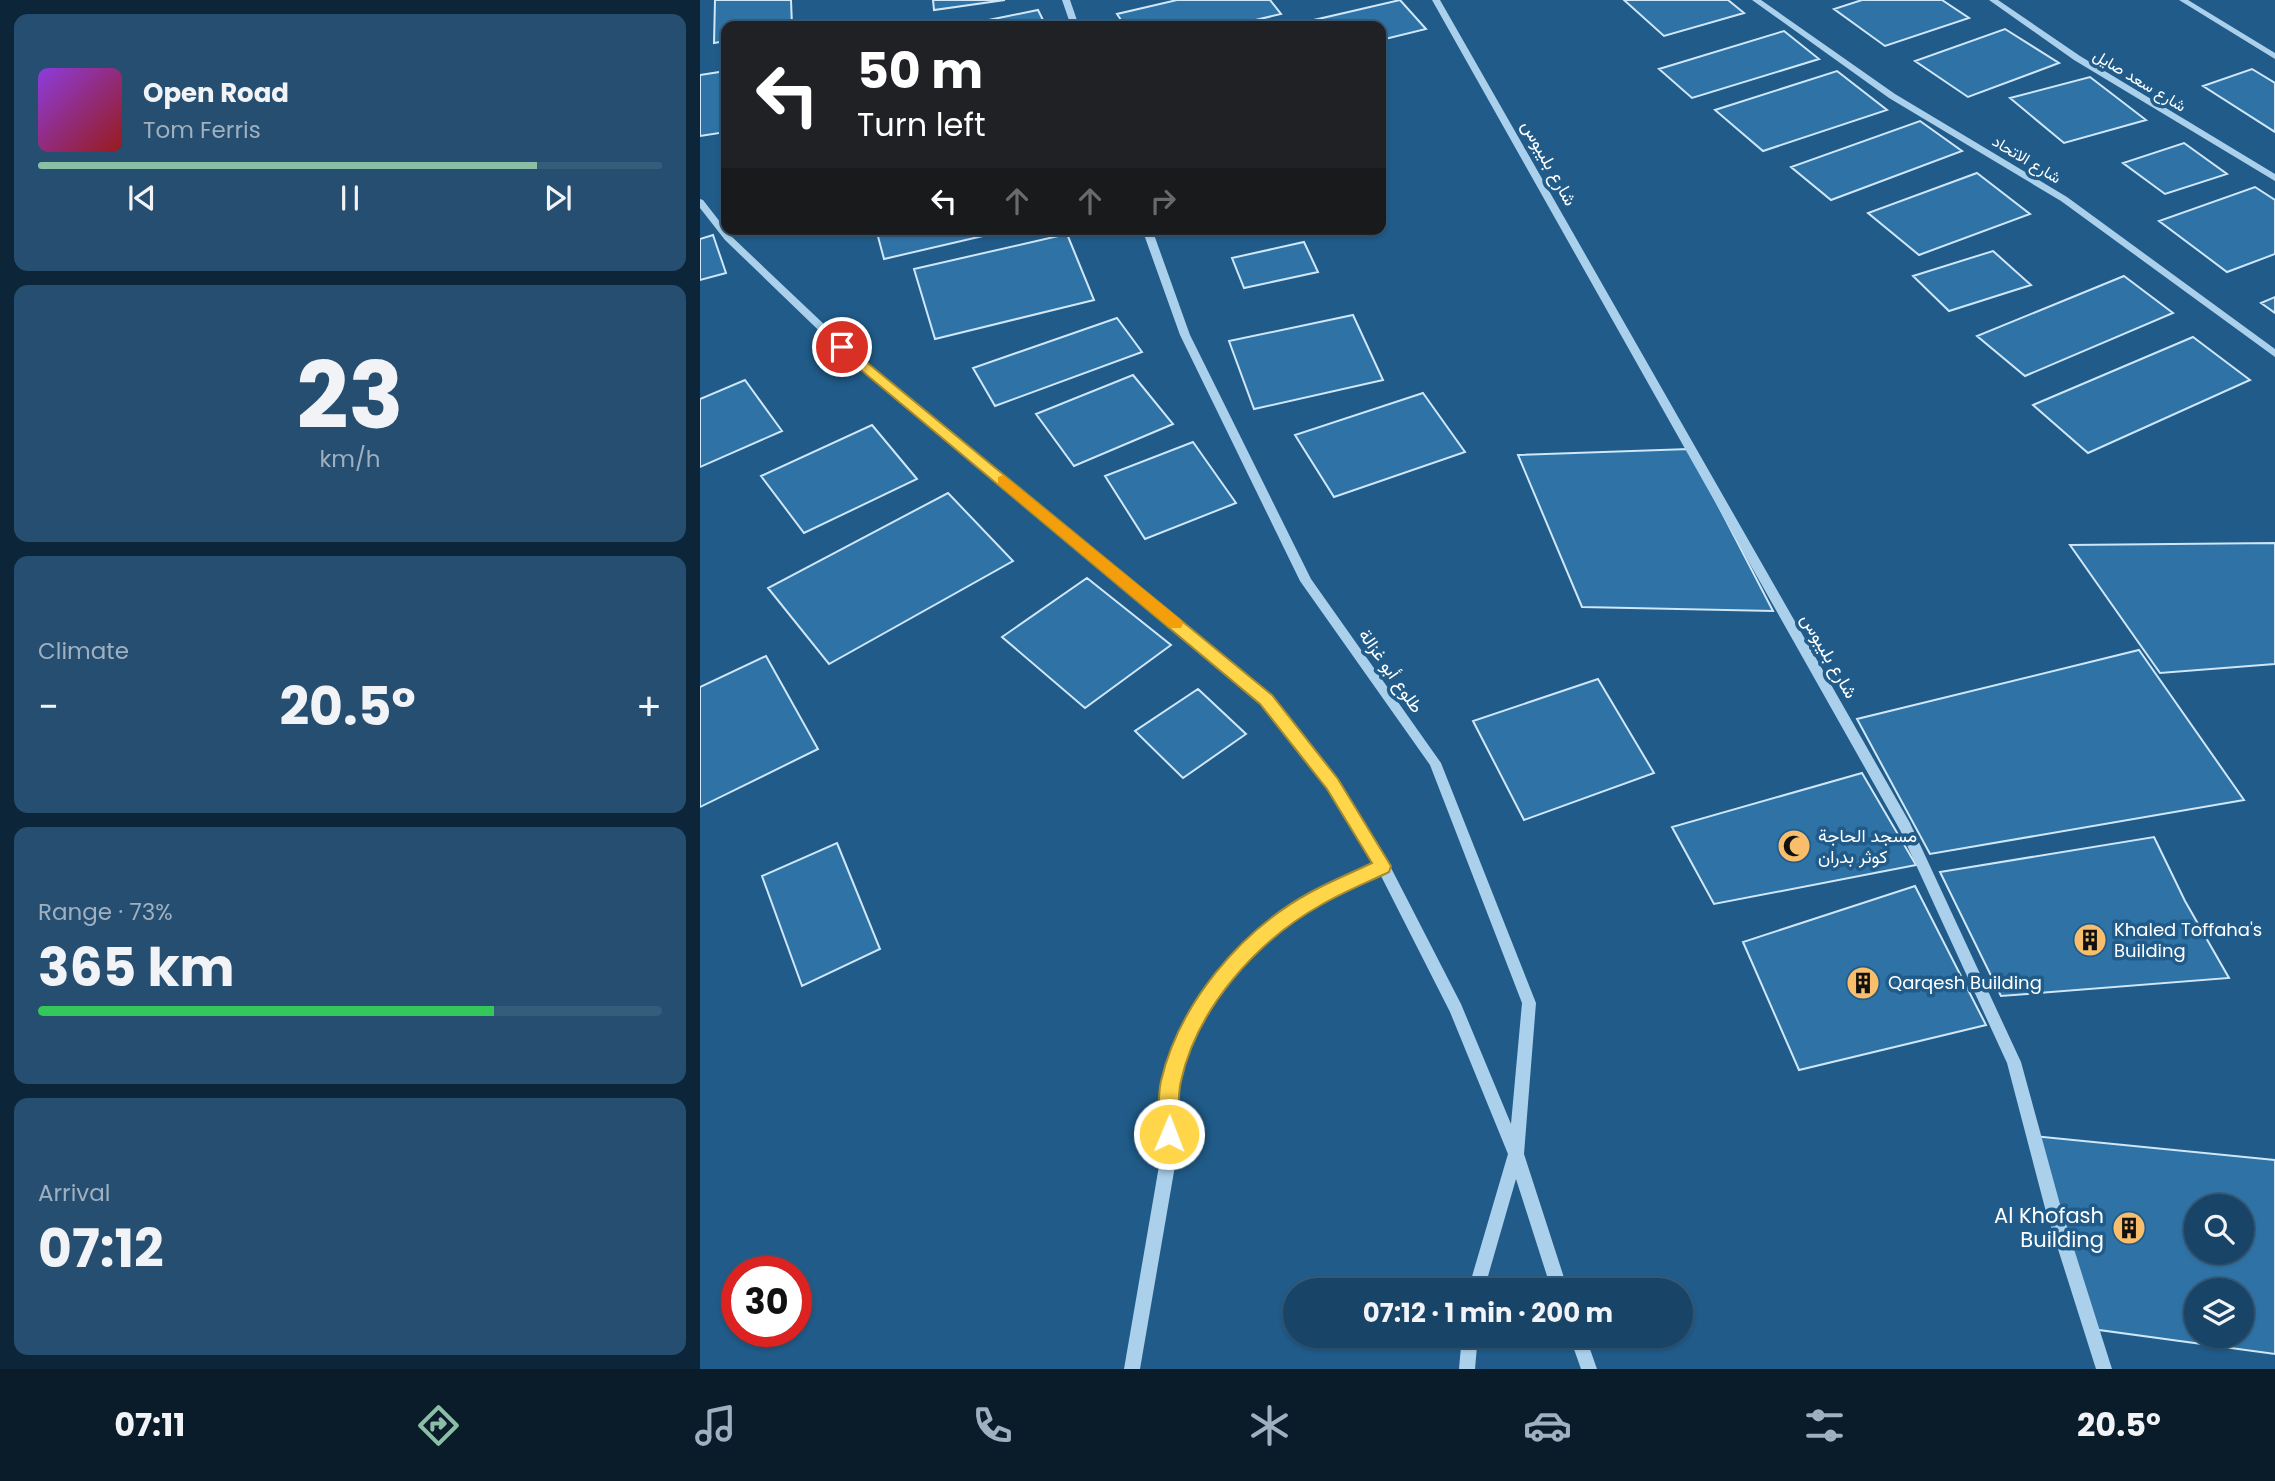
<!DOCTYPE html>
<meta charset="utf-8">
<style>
body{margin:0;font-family:Poppins,Vazirmatn,sans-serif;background:#254e70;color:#f1f3f6;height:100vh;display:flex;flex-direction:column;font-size:26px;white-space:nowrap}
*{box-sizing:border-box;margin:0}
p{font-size:23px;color:#9fb0c0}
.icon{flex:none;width:38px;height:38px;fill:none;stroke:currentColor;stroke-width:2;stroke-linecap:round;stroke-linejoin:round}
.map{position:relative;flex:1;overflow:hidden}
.details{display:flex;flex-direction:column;gap:14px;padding:14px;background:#0d2539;width:700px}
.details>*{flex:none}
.banner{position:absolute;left:21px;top:21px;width:665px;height:214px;border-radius:14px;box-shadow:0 2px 5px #0004,0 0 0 2px #365c7b;background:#202124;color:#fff;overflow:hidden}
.controls{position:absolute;left:1484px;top:1194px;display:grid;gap:14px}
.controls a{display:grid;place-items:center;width:70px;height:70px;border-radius:50%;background:#184467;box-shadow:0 2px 5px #0004,0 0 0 2px #365c7b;font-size:35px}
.speed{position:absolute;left:21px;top:1256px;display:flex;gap:14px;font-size:35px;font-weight:700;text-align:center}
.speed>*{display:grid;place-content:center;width:91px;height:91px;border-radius:50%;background:#184467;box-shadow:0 2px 5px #0004,0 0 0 2px #365c7b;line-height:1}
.speed .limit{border:10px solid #d22;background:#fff;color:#111}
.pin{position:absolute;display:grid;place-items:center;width:60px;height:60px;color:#fff;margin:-30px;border:4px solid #fff;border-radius:50%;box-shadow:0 2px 7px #0007}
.me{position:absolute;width:77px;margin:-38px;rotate:1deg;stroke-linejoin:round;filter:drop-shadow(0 0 5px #0008)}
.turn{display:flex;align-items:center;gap:24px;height:147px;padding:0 21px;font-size:32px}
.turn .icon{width:91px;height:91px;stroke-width:2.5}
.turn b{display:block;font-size:49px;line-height:60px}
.lanes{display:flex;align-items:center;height:66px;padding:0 21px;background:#0003;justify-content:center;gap:35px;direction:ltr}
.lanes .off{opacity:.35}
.big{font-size:52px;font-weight:700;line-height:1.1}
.details .tile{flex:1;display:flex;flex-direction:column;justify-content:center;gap:10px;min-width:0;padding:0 24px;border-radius:14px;background:#254e70}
.details .dial{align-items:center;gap:0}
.dial b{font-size:91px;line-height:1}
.song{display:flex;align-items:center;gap:21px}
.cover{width:84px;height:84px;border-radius:10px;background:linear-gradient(135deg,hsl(270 70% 55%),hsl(0 70% 35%))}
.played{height:7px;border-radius:4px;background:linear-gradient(90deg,#8abfa5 80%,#365c7b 80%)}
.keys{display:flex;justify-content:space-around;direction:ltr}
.heat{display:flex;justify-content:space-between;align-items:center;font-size:38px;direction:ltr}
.charge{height:10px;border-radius:5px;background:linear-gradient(90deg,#34c759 73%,#365c7b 0)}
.trip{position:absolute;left:583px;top:1278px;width:410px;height:70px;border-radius:35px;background:#184467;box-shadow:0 2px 5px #0004,0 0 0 2px #365c7b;font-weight:700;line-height:70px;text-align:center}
.menu{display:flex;height:112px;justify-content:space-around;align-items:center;background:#0a1b29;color:#9fb0c0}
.menu .icon{width:49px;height:49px}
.menu .active{color:#8abfa5}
.menu b{font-size:32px;color:#f1f3f6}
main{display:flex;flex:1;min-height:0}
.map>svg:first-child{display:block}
.building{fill:#2f73a6;stroke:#cfe7f8;stroke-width:2;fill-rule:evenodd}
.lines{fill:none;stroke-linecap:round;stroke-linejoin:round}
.minor{fill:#abd0eb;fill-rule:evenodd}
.route{fill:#ffd54a;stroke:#a68a30;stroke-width:2}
.slow{fill:#f59e0b}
.labels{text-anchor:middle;stroke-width:7;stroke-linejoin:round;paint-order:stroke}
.far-street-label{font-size:16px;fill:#fff;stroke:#205b89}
.street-label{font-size:18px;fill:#fff;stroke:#205b89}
.poi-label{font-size:18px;fill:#fff;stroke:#205b89;text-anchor:start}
.near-poi-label{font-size:21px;fill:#fff;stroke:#205b89;text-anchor:end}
</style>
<main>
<section class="details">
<div class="tile">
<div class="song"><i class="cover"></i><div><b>Open Road</b><p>Tom Ferris</p></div></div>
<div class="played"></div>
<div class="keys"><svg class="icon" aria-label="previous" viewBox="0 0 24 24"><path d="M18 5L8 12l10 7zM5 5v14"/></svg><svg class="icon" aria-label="pause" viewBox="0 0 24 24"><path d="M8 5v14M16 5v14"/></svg><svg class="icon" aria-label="next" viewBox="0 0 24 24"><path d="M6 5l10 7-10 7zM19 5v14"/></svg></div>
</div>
<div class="tile dial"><b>23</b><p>km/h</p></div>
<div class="tile"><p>Climate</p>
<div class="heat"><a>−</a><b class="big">20.5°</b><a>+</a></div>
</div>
<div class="tile"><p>Range · 73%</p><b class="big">365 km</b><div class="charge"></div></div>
<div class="tile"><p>Arrival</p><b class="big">07:12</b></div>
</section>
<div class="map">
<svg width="1575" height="1369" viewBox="0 0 1575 1369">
<rect width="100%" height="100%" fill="#205b89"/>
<path class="building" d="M15 0H91L92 26H26V41L14 43Z
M233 0H305L234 10Z
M477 0H570L581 14 530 26H425L417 14Z
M700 0 726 29 681 40V26H603L601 23Z
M924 0H1028L1044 13 964 36Z
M1162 0H1242L1269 18 1185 46 1134 9Z
M338 10 346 26H259Z
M1305 29 1359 63 1268 97 1215 61Z
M1084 31 1119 59 992 98 959 69Z
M1552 69 1575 83V132L1503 86Z
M26 71V132L0 136V75Z
M1137 71 1187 110 1063 151 1015 110Z
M1390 77 1446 120 1364 143 1310 98Z
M1220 121 1262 151 1131 200 1091 167Z
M1484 143 1527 174 1465 194 1423 163Z
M1277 173 1330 214 1219 255 1168 213Z
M1555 187 1575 200V254L1527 272 1459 221Z
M176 229H313L184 259Z
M367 234 394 300 235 339 214 269Z
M13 235 26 273 0 280V239Z
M604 242 618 272 544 288 532 258Z
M1293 251 1331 285 1249 311 1213 276Z
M1424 276 1473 313 1325 376 1277 336Z
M1575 297V313L1561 303Z
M653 315 683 380 554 409 529 341Z
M417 318 442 352 295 406 273 368Z
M1493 337 1550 380 1388 453 1333 405Z
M433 375 473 424 374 466 336 414Z
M45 380 82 431 0 467V399Z
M723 393 765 452 634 497 595 435Z
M172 425 217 479 104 533 61 476Z
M493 442 536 503 445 539 405 476Z
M989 449 1073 611 882 607 818 455Z
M248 493 313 561 129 664 68 588Z
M1575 543V664L1460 673 1370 545Z
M387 578 471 645 385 708 302 637Z
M1439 650 1544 800 1230 854 1157 719Z
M66 656 118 749 0 807V687Z
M898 679 954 773 824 820 773 721Z
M498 689 546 734 483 778 435 731Z
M1162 773 1216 865 1014 904 972 827Z
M1454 837 1485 901 1529 978 1301 996 1240 872Z
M137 843 180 949 102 986 62 876Z
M1215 886 1286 1025 1099 1070 1043 942Z
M1333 1136 1575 1160V1354L1392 1329ZM1496 1206H1542V1251H1496ZM1496 1290H1542V1335H1496Z"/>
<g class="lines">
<path class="minor" d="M362 0H370L379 26H371Z
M732 0H740L1210 823 1321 1062 1361 1208 1412 1369H1396L1345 1208 1307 1063 1200 830Z
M1052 0H1061L1195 94 1367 197 1575 349V357L1361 201 1189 98Z
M1289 0H1298L1380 56 1575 174V181L1374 60Z
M1479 0H1488L1575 53V59Z
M0 199 3 200 31 236 146 345 570 697 637 780 688 862 761 1004 811 1124 822 1003 730 765 600 581 480 335 442 229H452L490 335 611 579 741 763 836 1003 824 1154 868 1290H825L827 1284 848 1279 816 1179 784 1290H768L808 1154 750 1012 680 874 619 904 578 933 539 968 507 1013 489 1050 477 1083 476 1160 440 1369H424L460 1160 463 1083 477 1043 497 1003 529 960 568 925 609 896 674 864 627 788 562 703 138 349 25 240 0 208Z
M762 1335H778L775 1369H759Z
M869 1335H885L897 1369H881Z"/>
</g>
<path class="route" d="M142 342 572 695 638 779 691 866 689 872C666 883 643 892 621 905 557 941 497 1008 481 1081 477 1097 479 1117 479 1134L476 1141 469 1144 462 1141 459 1134C460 1117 457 1098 461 1081 479 1004 540 931 609 893 629 882 651 873 672 863L627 789 560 704 137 350 136 347Z"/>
<path class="slow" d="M303 475 481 620 483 624 481 628H470L298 484V477Z"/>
<defs>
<symbol id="mosque-disc" viewBox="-11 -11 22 22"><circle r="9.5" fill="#f8be6b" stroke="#205b89"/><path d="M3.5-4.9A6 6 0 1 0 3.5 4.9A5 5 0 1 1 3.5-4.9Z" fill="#111"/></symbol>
<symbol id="building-disc" viewBox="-11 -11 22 22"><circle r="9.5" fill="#f8be6b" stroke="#205b89"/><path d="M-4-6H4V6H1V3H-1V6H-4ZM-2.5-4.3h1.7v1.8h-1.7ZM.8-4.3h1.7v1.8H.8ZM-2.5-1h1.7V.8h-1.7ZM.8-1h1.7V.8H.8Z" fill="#111"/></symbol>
</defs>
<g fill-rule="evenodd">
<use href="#mosque-disc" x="1075" y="827" width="38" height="38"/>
<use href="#building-disc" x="1371" y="921" width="38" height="38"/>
<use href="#building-disc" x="1144" y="964" width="38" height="38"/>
<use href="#building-disc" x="1410" y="1209" width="38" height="38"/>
</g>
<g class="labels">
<g class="far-street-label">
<text transform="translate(1440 80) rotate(31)" y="6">شارع سعد صايل</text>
<text transform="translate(1327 159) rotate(31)" y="6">شارع الاتحاد</text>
</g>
<g class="street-label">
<text transform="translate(849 163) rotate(61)" y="6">شارع بليبوس</text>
<text transform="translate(1129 656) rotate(60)" y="6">شارع بليبوس</text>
<text transform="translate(691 671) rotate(55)" y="6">طلوع أبو غزالة</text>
</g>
<g class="poi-label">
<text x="1118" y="842">مسجد الحاجة<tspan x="1118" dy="21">كوثر بدران</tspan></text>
<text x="1414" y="936">Khaled Toffaha's<tspan x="1414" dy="21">Building</tspan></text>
<text x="1188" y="989">Qarqesh Building</text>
</g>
<g class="near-poi-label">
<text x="1404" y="1223">Al Khofash<tspan x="1404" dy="24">Building</tspan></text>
</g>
</g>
</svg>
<div class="controls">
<a><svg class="icon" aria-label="search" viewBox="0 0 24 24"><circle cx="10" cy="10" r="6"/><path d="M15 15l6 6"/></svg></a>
<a><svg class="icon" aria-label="layers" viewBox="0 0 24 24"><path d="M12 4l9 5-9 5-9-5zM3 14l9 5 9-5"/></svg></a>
</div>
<div class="speed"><div class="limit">30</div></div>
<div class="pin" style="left:142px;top:347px;background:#d93025"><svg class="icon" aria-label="arrive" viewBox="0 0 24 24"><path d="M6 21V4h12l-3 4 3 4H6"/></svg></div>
<svg class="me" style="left:469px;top:1134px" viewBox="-20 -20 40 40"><circle r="17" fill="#ffd54a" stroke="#fff" stroke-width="3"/><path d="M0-11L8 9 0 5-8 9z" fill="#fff"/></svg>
<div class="trip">07:12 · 1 min · 200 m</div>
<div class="banner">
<div class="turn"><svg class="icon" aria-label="left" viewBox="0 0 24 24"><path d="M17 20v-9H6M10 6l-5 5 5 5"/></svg><div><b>50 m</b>Turn left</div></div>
<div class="lanes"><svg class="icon" aria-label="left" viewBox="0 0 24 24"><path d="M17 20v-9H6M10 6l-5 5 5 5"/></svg><svg class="icon off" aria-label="ahead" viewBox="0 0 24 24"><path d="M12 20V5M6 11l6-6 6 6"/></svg><svg class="icon off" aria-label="ahead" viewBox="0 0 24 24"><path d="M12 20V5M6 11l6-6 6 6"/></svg><svg class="icon off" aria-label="right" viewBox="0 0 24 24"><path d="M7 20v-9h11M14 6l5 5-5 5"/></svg></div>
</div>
</div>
</main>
<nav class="menu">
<b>07:11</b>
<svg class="icon active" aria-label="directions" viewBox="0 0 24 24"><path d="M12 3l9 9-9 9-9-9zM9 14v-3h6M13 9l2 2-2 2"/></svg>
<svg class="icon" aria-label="music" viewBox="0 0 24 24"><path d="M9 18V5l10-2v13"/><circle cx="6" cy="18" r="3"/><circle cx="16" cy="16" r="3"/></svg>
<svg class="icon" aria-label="phone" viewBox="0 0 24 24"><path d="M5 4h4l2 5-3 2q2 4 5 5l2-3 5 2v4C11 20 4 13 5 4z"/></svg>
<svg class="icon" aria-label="climate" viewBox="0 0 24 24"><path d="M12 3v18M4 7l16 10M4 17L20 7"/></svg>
<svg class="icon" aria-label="car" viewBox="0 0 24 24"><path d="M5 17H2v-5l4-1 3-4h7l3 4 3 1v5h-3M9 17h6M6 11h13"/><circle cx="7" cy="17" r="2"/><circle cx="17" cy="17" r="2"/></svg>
<svg class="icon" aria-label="filters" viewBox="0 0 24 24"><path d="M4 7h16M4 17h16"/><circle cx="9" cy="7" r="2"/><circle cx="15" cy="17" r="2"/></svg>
<b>20.5°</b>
</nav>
